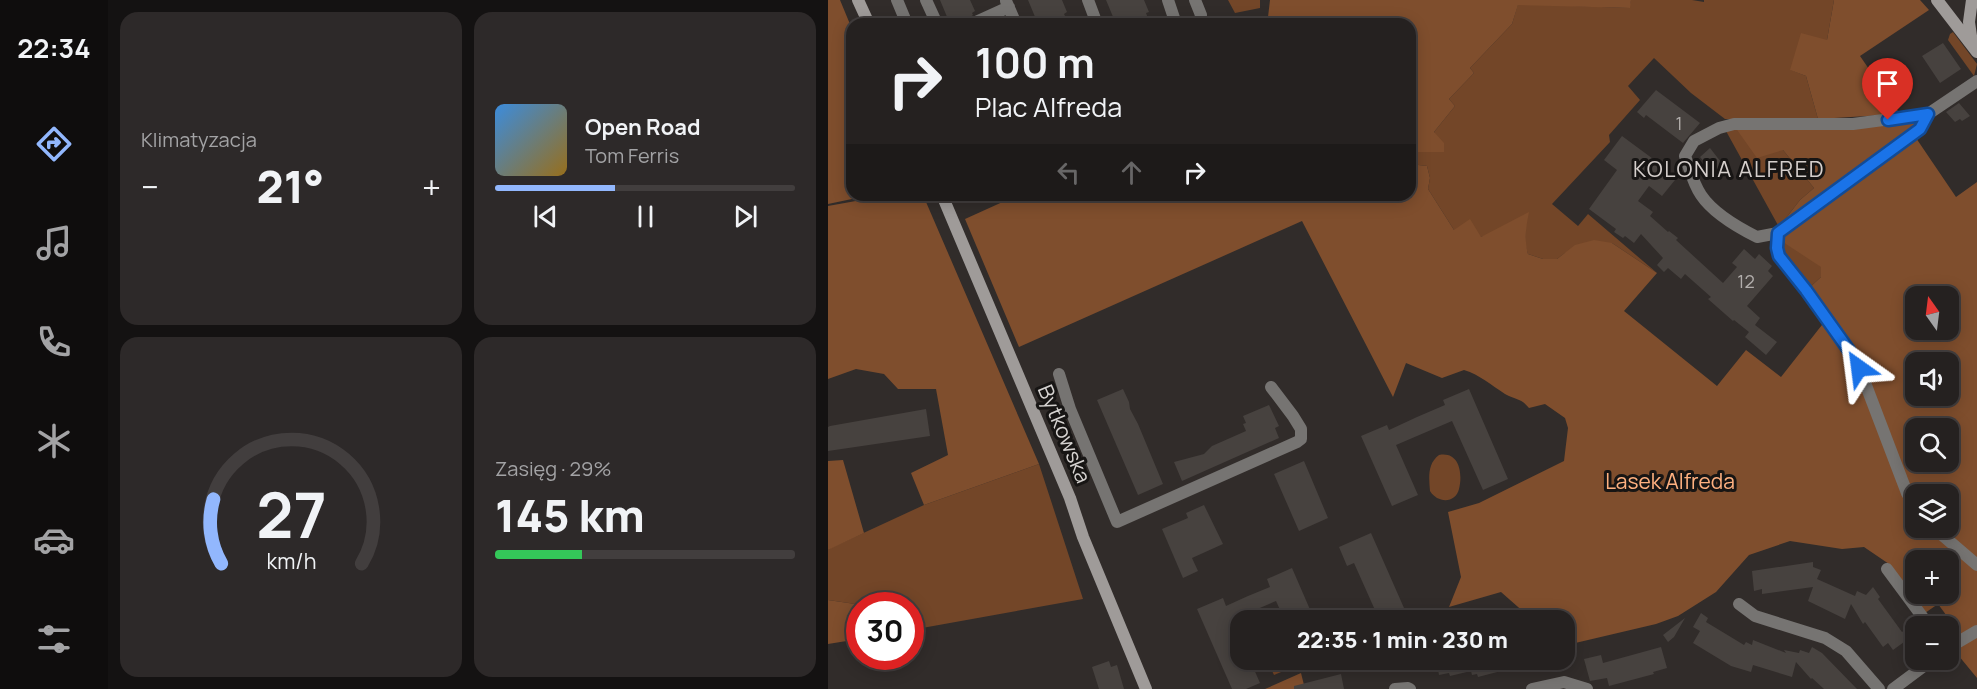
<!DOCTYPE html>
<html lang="pl">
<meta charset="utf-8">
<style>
body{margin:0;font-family:Manrope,sans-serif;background:#2d2929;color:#f1f3f6;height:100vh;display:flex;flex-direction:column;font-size:22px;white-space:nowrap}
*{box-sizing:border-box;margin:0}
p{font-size:20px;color:#a3a3a5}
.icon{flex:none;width:33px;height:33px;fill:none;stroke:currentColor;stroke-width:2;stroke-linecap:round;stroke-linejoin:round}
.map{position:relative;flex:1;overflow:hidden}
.sheet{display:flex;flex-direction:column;gap:12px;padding:12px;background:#141212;width:720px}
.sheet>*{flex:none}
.banner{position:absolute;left:18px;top:18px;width:570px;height:183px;border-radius:18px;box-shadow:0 3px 15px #0003,0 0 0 2px #423e3e;background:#252120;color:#f1f3f6;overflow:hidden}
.needle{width:39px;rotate:346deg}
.buttons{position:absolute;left:1077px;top:286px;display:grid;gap:12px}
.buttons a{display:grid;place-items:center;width:54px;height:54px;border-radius:12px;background:#252120;box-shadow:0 3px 15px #0003,0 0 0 2px #423e3e;font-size:30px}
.speed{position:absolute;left:18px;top:592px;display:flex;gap:12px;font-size:30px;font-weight:700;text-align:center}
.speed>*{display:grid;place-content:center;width:78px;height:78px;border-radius:50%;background:#252120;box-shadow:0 3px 15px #0003,0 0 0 2px #423e3e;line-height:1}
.speed .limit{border:9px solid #d22;background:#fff;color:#111}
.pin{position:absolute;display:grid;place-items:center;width:51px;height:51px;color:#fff;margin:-62px -26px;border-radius:50% 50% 50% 0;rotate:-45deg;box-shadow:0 0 6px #0007}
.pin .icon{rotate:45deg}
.me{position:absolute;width:66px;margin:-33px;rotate:329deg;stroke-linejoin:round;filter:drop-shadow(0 0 4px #0008)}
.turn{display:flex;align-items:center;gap:21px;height:126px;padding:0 30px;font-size:27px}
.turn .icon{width:78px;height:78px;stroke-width:2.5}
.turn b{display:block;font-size:42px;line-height:51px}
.lanes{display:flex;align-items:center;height:57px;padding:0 30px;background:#0003;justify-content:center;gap:30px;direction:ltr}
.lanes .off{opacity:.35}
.big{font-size:45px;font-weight:800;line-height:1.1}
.sheet .card{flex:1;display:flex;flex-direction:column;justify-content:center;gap:9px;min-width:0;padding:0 21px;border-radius:18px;background:#2d2929}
.sheet .dial{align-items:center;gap:0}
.dial svg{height:156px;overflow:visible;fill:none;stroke:#423e3e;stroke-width:7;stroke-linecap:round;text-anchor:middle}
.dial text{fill:#f1f3f6;stroke:none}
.song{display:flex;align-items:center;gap:18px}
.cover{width:72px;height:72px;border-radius:9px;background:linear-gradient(135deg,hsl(210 70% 55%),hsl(40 70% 35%))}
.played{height:6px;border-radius:3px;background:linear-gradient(90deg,#92b7fd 40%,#423e3e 40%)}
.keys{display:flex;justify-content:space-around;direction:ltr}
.heat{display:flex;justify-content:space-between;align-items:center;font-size:33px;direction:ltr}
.charge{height:9px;border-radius:4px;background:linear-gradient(90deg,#34c759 29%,#423e3e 0)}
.sheet .tiles{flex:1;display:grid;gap:12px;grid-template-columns:repeat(2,1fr)}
.trip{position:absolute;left:402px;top:610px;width:345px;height:60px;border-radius:18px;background:#252120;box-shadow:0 3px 15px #0003,0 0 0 2px #423e3e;font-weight:800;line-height:60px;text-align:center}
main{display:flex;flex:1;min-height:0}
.dock{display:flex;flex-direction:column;width:108px;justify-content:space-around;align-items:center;background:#0f0d0d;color:#a3a3a5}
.dock .icon{width:42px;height:42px}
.dock .selected{color:#92b7fd}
.dock b{font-size:27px;color:#f1f3f6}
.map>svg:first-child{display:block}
.green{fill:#734628}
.forest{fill:#7f4e2d;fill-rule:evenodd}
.building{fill:#47423f}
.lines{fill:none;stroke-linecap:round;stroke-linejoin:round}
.street{stroke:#767472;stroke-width:12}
.secondary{stroke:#9f9b99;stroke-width:12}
.route-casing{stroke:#114b97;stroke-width:15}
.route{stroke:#1a73e8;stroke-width:10}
.labels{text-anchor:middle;stroke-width:6;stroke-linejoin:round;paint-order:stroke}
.number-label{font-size:18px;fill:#b2aeac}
.street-label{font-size:21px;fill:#d5d2d0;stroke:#171514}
.park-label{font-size:21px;fill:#ffb180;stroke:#171514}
.neighbourhood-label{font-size:22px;letter-spacing:1.5px;fill:#d5cfcc;stroke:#171514}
</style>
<main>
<nav class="dock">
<b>22:34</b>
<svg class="icon selected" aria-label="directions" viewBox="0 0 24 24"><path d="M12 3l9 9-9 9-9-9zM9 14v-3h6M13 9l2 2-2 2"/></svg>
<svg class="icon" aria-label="music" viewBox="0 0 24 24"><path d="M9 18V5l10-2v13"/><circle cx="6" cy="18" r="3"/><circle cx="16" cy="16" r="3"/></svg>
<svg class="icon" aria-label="phone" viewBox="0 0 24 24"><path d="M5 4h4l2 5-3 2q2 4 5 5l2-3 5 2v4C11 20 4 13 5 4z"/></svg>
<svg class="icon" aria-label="climate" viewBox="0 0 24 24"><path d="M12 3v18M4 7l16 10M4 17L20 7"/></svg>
<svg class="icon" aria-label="car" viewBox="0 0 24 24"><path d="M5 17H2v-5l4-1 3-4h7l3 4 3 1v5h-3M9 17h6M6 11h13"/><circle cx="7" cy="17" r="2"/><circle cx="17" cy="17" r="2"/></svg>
<svg class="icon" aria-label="filters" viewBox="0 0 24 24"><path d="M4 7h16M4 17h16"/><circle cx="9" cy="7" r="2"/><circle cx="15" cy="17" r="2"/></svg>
</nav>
<section class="sheet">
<div class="tiles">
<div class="card"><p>Klimatyzacja</p>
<div class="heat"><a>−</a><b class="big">21°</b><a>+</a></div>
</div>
<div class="card">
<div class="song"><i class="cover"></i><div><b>Open Road</b><p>Tom Ferris</p></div></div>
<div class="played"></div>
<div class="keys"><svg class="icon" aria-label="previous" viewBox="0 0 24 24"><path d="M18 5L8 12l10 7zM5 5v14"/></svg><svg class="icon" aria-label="pause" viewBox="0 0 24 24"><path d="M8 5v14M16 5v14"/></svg><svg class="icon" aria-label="next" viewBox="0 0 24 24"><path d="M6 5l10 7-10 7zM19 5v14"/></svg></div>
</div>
<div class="card dial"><svg viewBox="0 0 100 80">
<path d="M14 69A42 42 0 1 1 86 69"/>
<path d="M14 69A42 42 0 0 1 10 36" stroke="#92b7fd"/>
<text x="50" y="56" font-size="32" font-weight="700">27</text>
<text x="50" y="72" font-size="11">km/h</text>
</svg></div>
<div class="card"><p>Zasięg · 29%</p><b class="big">145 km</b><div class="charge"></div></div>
</div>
</section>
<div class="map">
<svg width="1149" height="689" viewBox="0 0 1149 689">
<rect width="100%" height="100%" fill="#312c2a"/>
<path class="green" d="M400 0H432V8L407 13Z
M803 0H864L876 2V0H1006L999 40 963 70 978 76 990 119H897L863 93 826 58 800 86 812 100 781 135 782 142 724 204 750 226 760 214 829 273 784 243 737 253 729 259H715L700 254 697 244 698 224 653 237 626 230 600 189 602 178 599 166 582 164V152H616L606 132 627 106 621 99 646 73 642 68 684 24 690 4 801 8Z
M1125 32 1149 64 1146 76 1120 40 1122 34Z
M907 127 955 150 986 188 972 200 951 227 898 131Z
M953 238 994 267 993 277 981 288 956 259Z
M611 455C631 451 635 473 631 489 628 503 610 504 602 491 601 478 599 464 611 455Z
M211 464 255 599 83 630 82 606H41L0 600V550L3 548 96 505Z
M439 660H462L465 667 446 675Z"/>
<path class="forest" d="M0 0H12L24 29V195H43L0 204Z
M442 0H803L802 8 690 5 684 24 642 68 646 73 621 99 627 106 606 132 616 143V152H582V24H425L440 17Z
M1006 0H1092L1101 10 1032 56 1072 114 990 119 978 76 962 70 973 33 999 40Z
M1093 119 1086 129 951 227 972 200 986 188 955 150 929 158 907 127Z
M1088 138 1128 197 1149 182V678L1121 644 1120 627H1118L1124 623 1110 604 1097 613 1061 564 1036 547 1014 549 962 541 921 555 888 592 850 616 828 624 743 644 737 641 736 621H706L673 592 621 607 633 577 620 512 651 503 736 461 740 428 737 418 717 404 701 408C693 398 688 400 677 394 663 385 652 375 636 370L614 378 578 363 565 397 474 221 191 347 137 219 190 195H582V164L599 166 602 178 600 189 626 230 642 219 653 237 701 212C698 227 696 239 700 254L715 259H729L747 245 766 240 784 243 829 273 796 311 889 386 918 350 953 377 1001 316 981 288 993 277V267L958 244 953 238ZM1088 297H1120V330H1088ZM1088 363H1120V396H1088ZM1088 429H1120V462H1088ZM1088 495H1120V528H1088ZM1088 561H1120V594H1088Z
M54 195H95L211 464 96 505 83 473 120 455 108 389H70L56 374 28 369 0 379V206L50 197Z
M15 460 36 533 0 550V461Z
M0 600 41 606H32L31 639 0 644Z
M473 673 477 689H437Z"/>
<path class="building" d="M112 0H142L147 11 144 13 145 15 141 18 140 24H122Z
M200 0H234L239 12 236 14 241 24H210Z
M278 0H316L321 12 318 13 322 24H288Z
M1115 43 1133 69 1112 83 1094 56Z
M828 90 872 123 855 143 818 115 816 118 809 112Z
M1131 103 1142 116 1134 121 1132 119 1127 122 1118 112Z
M794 136 836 167 833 170 847 180 834 196 821 186 810 201 825 212 822 216 840 232 841 231 850 238 848 240 895 283 909 267 904 263 916 249 927 259 931 254 944 266 940 271 945 276 919 306 932 318 927 325 949 342 938 355 917 337 921 332 906 320 905 321 880 299 883 297 857 274 853 279 840 268 836 272 829 265 835 258 813 234 806 243 797 236 795 238 786 232 788 229 761 209 789 170 776 160Z
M882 148 896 166 887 174 872 157Z
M295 389 301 402 302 409 310 424 335 484 310 495 269 400Z
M641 389 680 479 655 490 624 421 568 445 590 495 564 506 533 436 559 425 561 430 589 417 617 405 615 400Z
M441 405 451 426 447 428 451 438 354 481 346 462 376 454 384 446 418 431 415 424 418 423 415 416Z
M98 409 102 436 0 451V427L2 426Z
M476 461 500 518 471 531 446 474Z
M376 505 395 544 364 558 370 571 355 578 334 529 360 518 358 513Z
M543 533 576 608 551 619 526 563 519 566 511 547Z
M985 562V567L993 570 989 579 1027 596 1029 591 1038 595 1045 587 1052 597 1050 599 1074 632 1077 630 1083 637 1065 650 1060 643 1055 647 1037 622 1035 624 1023 604 1017 619 980 601 985 587 934 594V589L926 591 924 571Z
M464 568 487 621H457L448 601 404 620 412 639V660H422L432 683 418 689H404L369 609 395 598 398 606 420 596 442 587 439 579Z
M873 613 880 618 878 622 916 645 918 642 924 645 925 640 958 653 956 650 971 653 972 650 981 653 984 647 994 653 1029 689H996L984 678 983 679 968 662 964 677 925 665 923 672 903 666 865 643 872 631 865 627Z
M857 618 846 637 840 642 835 635Z
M833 647 839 668 825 672 826 674 781 686 779 678 762 681 756 659 773 655 775 663Z
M612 660H703L704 663 650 677 649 674 644 675 643 671 622 676 621 673 611 675 609 664 613 663Z
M281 661 283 667 289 665 296 689H271L264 667Z
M513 674 516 689H466V686Z"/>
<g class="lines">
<path class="street" d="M69 0 79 24
M98 0 109 24
M260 0 269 24
M340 0 348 24
M367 0 373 15 371 24
M178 1 188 24
M148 22 181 7
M1100 114 1092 129 950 233 929 237C911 228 885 213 873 195 865 183 862 170 857 156L866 141 891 128 906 124H1025L1100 114 1149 81
M950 233 949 248 951 256 978 290 1020 349 1031 367 1079 493 1088 509
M231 374 242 409 289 522 469 442 473 439V429L465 416 443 387
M1106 528 1149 565
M1059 569 1102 627
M911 604 927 616 997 638 1018 651 1051 689
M1120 648 1149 631
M567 689 580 688 582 689
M704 689 736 682 759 689
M1065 689 1104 660"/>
<path class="secondary" d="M30 0 41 24
M1109 0 1149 52
M1144 43 1141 22 1144 0
M114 195 242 498 255 537 318 689"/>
</g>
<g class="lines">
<defs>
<path id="route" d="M1031 368 1020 349 978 290 951 256 949 248 950 233 1092 129 1100 114 1060 120"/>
</defs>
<use href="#route" class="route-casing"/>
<use href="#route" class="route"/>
</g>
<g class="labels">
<g class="number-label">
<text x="851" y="130">1</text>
<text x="918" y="288">12</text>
</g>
<g class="street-label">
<text transform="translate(236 434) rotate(67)" y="7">Bytkowska</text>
</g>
<g class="park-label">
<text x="842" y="489">Lasek Alfreda</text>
</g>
<g class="neighbourhood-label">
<text x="901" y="177">KOLONIA ALFRED</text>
</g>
</g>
</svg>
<div class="buttons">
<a><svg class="needle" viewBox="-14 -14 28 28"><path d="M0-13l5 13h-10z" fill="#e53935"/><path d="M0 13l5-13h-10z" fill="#a3a3a5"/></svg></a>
<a><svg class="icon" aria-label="sound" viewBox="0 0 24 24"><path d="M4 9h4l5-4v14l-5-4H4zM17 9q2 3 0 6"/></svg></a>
<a><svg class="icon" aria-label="search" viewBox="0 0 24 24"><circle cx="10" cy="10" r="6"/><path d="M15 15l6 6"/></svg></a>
<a><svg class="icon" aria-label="layers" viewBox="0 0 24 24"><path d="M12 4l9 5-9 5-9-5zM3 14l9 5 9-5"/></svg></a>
<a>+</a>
<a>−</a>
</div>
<div class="speed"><div class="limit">30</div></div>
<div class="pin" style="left:1060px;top:120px;background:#d93025"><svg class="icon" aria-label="arrive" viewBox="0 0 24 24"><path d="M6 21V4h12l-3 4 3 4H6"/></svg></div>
<svg class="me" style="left:1031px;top:368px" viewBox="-20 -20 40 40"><path d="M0-17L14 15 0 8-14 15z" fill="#1a73e8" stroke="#fff" stroke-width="4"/></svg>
<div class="trip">22:35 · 1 min · 230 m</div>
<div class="banner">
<div class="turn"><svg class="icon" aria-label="right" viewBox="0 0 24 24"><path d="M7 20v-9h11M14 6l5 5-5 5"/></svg><div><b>100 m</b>Plac Alfreda</div></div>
<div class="lanes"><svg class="icon off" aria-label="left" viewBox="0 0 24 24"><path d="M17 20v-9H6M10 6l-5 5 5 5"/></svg><svg class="icon off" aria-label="ahead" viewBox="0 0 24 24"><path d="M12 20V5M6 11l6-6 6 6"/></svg><svg class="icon" aria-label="right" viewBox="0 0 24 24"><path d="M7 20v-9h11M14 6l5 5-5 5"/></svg></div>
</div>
</div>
</main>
